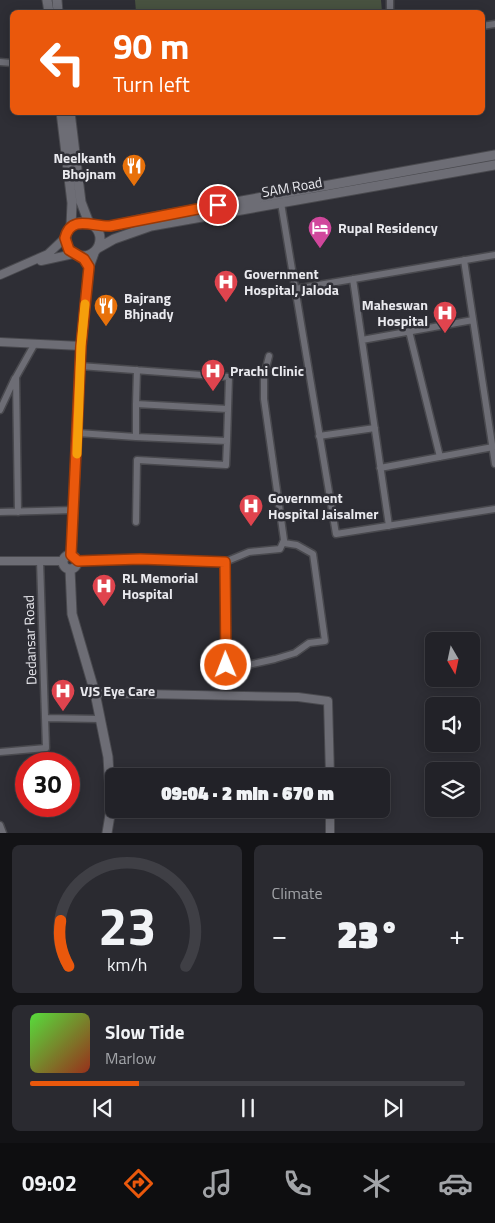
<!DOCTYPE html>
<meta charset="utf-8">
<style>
body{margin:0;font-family:"Titillium Web",sans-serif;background:#2a2a30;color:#f1f3f6;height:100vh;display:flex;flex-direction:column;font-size:19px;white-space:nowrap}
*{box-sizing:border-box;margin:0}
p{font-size:16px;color:#a2a4a8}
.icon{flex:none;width:28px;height:28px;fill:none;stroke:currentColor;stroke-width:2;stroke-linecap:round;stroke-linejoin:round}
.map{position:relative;height:833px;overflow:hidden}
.panel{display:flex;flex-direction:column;gap:12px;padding:12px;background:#131316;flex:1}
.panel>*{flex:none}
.top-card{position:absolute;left:10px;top:10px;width:475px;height:105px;border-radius:8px;box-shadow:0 2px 12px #0003,0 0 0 1px #3f3f45;background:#ea580c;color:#fff;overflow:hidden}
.needle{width:32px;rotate:171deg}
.controls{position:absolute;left:425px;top:632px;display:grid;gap:10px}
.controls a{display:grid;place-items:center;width:55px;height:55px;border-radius:8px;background:#222228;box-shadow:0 2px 12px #0003,0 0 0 1px #3f3f45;font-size:25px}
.speed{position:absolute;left:15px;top:752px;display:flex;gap:10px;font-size:25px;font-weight:700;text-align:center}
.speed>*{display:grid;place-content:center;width:65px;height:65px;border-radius:50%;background:#222228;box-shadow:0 2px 12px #0003,0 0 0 1px #3f3f45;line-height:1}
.speed .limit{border:8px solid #d22;background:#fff;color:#111}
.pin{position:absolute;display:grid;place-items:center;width:42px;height:42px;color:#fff;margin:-21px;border:2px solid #fff;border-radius:50%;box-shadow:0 1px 5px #0007}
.me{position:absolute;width:55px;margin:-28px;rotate:359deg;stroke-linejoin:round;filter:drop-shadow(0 0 4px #0008)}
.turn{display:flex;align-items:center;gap:18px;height:105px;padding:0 20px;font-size:22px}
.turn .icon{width:65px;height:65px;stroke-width:2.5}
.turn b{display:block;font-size:35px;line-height:42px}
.big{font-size:38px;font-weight:800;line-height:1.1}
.panel .widget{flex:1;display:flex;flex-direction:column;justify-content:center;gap:8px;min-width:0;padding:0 18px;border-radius:8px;background:#2a2a30}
.panel .dial{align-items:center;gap:0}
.dial svg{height:130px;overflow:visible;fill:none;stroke:#3f3f45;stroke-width:7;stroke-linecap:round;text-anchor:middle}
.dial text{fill:#f1f3f6;stroke:none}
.song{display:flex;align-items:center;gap:15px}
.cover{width:60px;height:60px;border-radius:8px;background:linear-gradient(135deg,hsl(110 70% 55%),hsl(10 70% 35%))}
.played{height:5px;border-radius:2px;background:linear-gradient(90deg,#ea580c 25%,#3f3f45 25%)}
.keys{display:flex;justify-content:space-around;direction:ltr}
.heat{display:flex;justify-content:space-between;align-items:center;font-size:28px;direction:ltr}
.panel .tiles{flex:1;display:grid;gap:12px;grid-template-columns:1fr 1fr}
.widget:last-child{grid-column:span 2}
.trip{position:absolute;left:105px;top:768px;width:285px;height:50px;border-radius:8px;background:#222228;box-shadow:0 2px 12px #0003,0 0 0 1px #3f3f45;font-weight:800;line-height:50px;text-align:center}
.tabs{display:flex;height:80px;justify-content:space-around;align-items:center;background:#0e0e10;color:#a2a4a8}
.tabs .icon{width:35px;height:35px}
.tabs .on{color:#ea580c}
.tabs b{font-size:22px;color:#f1f3f6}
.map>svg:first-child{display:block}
.green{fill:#485240}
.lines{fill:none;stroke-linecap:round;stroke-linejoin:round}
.minor-casing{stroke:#49494e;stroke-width:9}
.tertiary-casing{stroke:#49494e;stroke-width:10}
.secondary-casing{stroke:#49494e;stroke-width:11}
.minor{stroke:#6d6d75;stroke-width:6}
.tertiary{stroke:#6d6d75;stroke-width:8}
.secondary{stroke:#6d6d75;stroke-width:9}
.route-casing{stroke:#983908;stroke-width:12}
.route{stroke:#ea580c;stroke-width:9}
.slow{stroke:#f59e0b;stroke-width:9}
.labels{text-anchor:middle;stroke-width:5;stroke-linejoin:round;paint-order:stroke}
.poi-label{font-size:14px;font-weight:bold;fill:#e9e9ee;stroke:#2e2e35;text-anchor:start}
.street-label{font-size:14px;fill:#e9e9ee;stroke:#2e2e35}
</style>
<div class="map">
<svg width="495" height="833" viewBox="0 0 495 833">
<rect width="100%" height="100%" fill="#2e2e35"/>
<path class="green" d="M135 0H381L382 12H136Z"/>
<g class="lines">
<defs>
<path id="minor" d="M390 0V12
M482 26 495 24
M0 62 12 63
M281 203 336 534 495 509
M464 260 495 464
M353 279 389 526
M295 289 495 255
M409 331 440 457
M362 340 473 320
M80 366 229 377 228 409 136 404 137 370
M136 404V437L227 441 228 409
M0 410 15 378
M78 433 136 437
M319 436 375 428
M380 468 493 447
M0 512 74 510
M18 512 16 377 34 345
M136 522 137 460 226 465 227 441
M78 561 140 559 225 562V665H248L275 659 295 653 309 643 325 641 313 554 297 545 284 543
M225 562 249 552 280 549 284 540 264 399V376L269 356
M45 718 100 719
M0 752 46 748 40 561
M0 825 3 833"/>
<path id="tertiary" d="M41 261 73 254
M0 275 48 254 65 238
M0 342 81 346
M0 561H63
M95 693 298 697 328 701 330 776
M330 833V809"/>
<path id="secondary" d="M47 0 49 12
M57 0 58 12
M61 112 72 203 71 226
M70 112 81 202 89 223
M66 239a17 17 0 1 1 34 0a17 17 0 1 1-34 0Z
M94 226H110L142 219 495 155
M98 248 114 239 151 226 495 165
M63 562a7 7 0 1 1 14 0a7 7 0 1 1-14 0Z
M71 555 81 346 89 267 94 253
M70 569 72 614 95 693 108 757 111 809 107 833"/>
</defs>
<use href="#minor" class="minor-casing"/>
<use href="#tertiary" class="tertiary-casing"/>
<use href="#secondary" class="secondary-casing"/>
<use href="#minor" class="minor"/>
<use href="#tertiary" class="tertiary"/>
<use href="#secondary" class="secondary"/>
</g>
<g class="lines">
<defs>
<path id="route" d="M218 205 110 226C93 227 71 214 65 238L69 250 84 259 89 267 81 346 71 555 78 561 140 559 225 562 226 665"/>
</defs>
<use href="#route" class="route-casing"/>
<use href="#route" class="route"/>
<path class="slow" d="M77 454 81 346 85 304"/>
</g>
<defs>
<symbol id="restaurant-pin" viewBox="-11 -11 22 30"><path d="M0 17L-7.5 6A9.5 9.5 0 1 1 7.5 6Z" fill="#e8710a" stroke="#2e2e35"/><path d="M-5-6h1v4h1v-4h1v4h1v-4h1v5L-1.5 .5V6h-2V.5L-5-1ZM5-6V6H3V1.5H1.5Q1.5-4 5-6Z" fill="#fff"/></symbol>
<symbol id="hotel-pin" viewBox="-11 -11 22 30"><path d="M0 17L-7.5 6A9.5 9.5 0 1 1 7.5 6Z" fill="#d1479c" stroke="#2e2e35"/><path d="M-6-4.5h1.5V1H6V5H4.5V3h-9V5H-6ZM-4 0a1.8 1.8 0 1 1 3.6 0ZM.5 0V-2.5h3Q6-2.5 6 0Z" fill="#fff"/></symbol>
<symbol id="hospital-pin" viewBox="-11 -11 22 30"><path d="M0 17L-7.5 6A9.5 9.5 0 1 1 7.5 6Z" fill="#e0444e" stroke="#2e2e35"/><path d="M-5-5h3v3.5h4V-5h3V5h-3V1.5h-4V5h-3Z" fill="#fff"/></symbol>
</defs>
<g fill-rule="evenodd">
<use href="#restaurant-pin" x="120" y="152" width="28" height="38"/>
<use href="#hotel-pin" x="306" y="214" width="28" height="38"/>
<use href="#hospital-pin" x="212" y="268" width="28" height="38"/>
<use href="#restaurant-pin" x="92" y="292" width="28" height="38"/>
<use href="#hospital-pin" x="431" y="299" width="28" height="38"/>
<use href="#hospital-pin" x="199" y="357" width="28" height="38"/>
<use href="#hospital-pin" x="237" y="492" width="28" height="38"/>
<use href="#hospital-pin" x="90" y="572" width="28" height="38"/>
<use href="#hospital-pin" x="49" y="677" width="28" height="38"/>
</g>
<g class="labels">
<g class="poi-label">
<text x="116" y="163" text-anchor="end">Neelkanth<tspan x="116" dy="16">Bhojnam</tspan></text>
<text x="338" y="233">Rupal Residency</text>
<text x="244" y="279">Government<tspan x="244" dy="16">Hospital, Jaloda</tspan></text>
<text x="124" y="303">Bajrang<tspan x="124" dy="16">Bhjnady</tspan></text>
<text x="428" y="310" text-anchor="end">Maheswan<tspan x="428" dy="16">Hospital</tspan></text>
<text x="230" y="376">Prachi Clinic</text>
<text x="268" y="503">Government<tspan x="268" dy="16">Hospital Jaisalmer</tspan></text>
<text x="122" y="583">RL Memorial<tspan x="122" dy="16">Hospital</tspan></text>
<text x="80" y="696">VJS Eye Care</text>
</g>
<g class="street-label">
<text transform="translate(292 187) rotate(-10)" y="5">SAM Road</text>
<text transform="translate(30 640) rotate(-92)" y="5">Dedansar Road</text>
</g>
</g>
</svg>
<div class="controls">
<a><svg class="needle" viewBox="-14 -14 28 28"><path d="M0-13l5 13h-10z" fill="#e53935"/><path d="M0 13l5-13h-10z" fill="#a2a4a8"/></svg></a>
<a><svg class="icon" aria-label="sound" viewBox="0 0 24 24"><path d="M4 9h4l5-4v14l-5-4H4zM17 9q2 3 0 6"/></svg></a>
<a><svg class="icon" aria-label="layers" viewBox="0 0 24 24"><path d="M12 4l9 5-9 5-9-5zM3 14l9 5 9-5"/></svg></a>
</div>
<div class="speed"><div class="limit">30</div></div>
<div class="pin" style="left:218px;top:205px;background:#d93025"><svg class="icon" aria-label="arrive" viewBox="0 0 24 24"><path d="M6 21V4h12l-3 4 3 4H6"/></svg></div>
<svg class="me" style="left:226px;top:665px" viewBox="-20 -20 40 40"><circle r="17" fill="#ea580c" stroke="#fff" stroke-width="3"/><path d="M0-11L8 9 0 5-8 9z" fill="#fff"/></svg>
<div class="trip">09:04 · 2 min · 670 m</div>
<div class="top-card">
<div class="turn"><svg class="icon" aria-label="left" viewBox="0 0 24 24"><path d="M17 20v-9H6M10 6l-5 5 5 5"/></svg><div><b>90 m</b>Turn left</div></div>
</div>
</div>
<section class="panel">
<div class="tiles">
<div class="widget dial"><svg viewBox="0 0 100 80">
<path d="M14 69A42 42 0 1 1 86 69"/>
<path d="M14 69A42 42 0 0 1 9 41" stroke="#ea580c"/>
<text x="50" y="56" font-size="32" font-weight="700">23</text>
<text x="50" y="72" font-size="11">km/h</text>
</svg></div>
<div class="widget"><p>Climate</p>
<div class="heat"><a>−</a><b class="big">23°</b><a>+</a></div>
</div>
<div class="widget">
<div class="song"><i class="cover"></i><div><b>Slow Tide</b><p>Marlow</p></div></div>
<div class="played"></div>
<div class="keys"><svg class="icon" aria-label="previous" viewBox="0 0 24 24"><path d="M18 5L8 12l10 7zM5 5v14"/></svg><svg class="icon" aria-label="pause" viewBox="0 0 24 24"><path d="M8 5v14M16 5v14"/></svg><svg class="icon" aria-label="next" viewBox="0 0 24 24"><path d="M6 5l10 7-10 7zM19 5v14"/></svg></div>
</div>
</div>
</section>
<nav class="tabs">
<b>09:02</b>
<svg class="icon on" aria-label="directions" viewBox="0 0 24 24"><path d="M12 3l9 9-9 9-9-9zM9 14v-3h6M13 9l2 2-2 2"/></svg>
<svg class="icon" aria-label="music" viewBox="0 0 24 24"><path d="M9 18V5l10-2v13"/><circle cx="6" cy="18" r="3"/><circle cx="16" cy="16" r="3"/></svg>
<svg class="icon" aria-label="phone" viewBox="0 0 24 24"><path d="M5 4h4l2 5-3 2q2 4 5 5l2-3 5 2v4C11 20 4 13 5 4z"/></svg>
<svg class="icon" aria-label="climate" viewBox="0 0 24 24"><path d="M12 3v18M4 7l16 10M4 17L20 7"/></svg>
<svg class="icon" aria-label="car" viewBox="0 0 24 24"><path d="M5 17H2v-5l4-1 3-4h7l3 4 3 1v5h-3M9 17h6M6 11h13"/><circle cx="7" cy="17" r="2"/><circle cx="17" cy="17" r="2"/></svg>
</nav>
